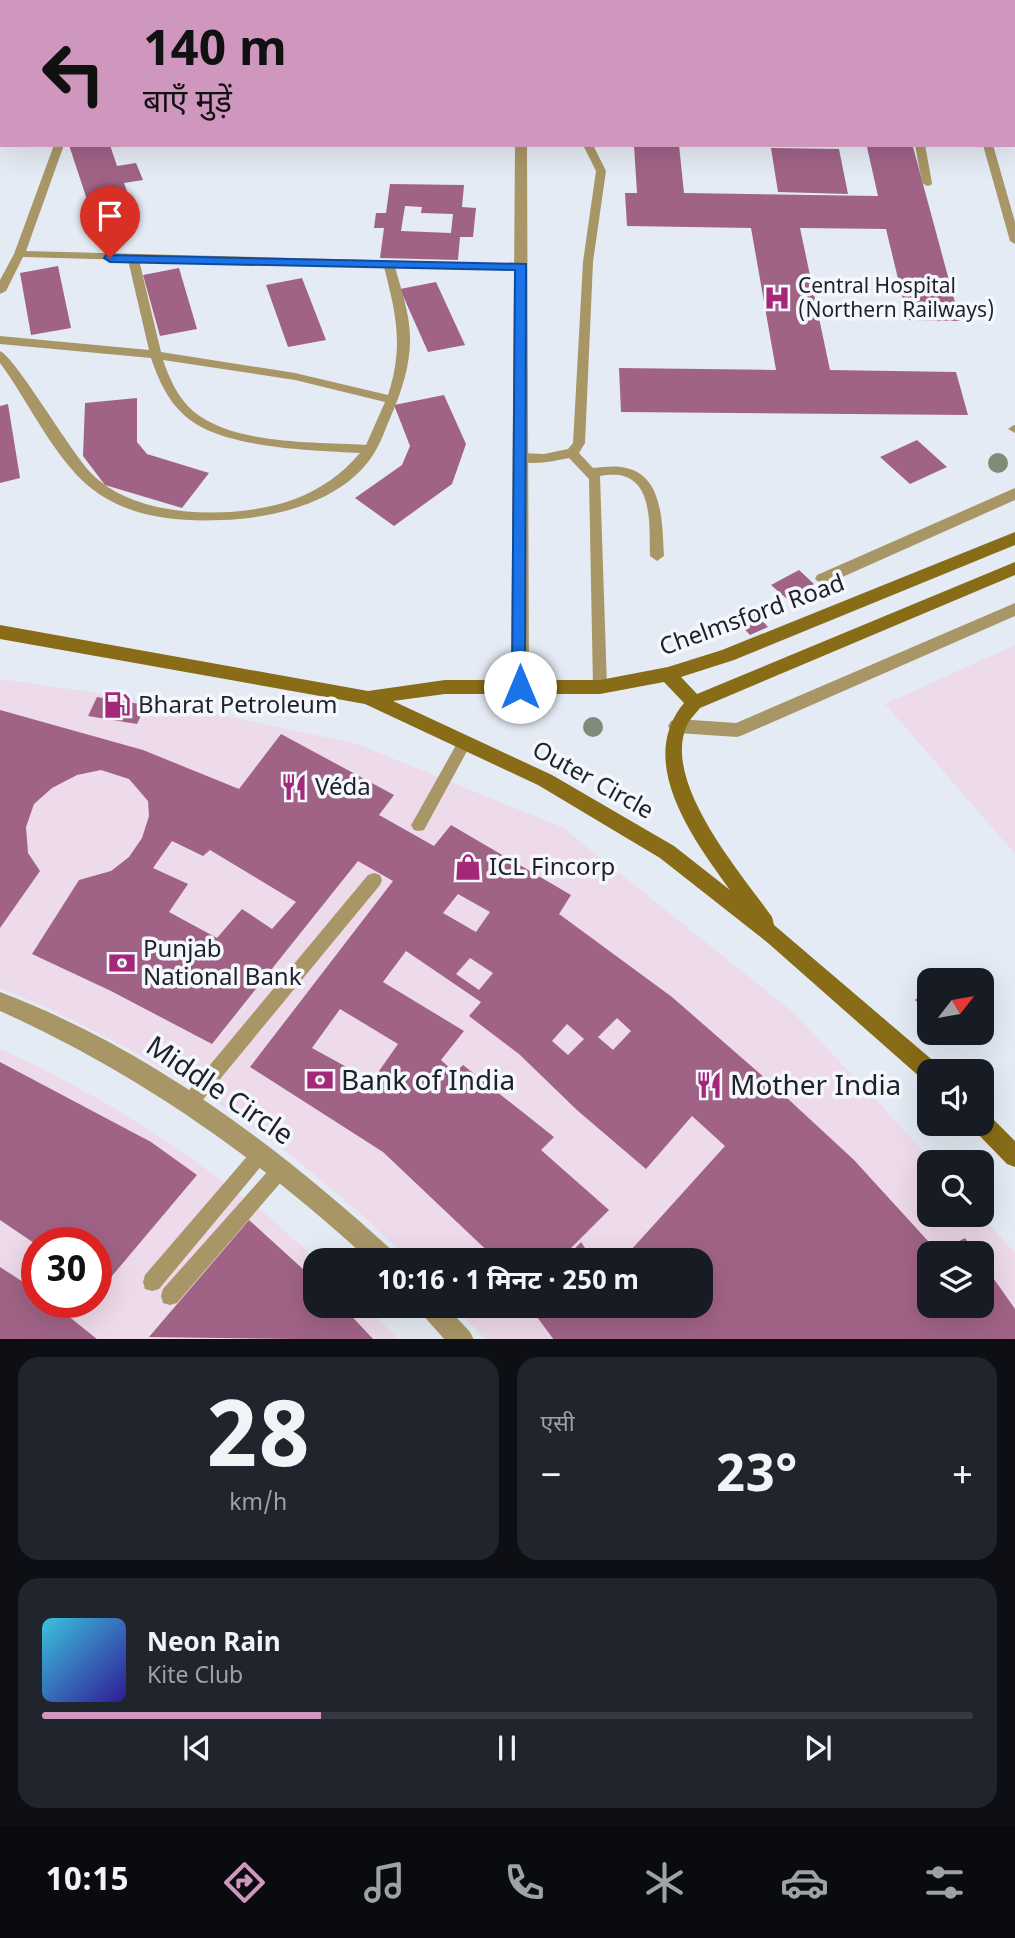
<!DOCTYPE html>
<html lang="hi">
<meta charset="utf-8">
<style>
body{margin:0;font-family:Georgia,"Noto Sans Devanagari",serif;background:#20242c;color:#f1f3f6;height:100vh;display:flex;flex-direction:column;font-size:26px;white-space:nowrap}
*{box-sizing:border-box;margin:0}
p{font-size:23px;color:#9ea1a6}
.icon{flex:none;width:38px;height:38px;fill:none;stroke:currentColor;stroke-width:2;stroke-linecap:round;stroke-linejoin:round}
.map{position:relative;height:1339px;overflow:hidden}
.side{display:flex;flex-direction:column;gap:18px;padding:18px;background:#0d0f14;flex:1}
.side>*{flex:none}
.top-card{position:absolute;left:0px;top:0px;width:1015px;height:147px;box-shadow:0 7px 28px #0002;background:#cf97bd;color:#111;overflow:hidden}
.needle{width:46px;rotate:59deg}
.fabs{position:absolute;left:917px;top:968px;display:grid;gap:14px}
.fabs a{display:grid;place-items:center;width:77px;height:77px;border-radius:14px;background:#171b24;box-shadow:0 7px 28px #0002;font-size:35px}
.speed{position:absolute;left:21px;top:1227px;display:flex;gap:14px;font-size:35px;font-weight:700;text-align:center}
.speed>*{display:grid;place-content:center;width:91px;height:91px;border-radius:50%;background:#171b24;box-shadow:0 7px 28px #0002;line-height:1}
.speed .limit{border:10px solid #d22;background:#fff;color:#111}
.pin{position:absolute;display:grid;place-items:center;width:60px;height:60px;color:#fff;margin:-72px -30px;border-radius:50% 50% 50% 0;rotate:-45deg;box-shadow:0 0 7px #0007}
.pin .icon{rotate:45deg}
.me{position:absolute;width:77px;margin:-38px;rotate:0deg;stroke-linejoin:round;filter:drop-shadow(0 0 5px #0008)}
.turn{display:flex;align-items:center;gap:24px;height:147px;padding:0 28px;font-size:32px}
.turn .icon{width:91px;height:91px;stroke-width:2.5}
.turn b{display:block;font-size:49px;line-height:60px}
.big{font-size:52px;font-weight:700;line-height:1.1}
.side .widget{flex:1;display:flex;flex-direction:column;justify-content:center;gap:10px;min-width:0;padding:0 24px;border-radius:21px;background:#20242c}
.side .dial{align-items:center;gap:0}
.dial b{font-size:91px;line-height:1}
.song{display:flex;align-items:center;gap:21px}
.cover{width:84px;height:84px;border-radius:10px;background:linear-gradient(135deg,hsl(190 70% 55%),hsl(250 70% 35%))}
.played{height:7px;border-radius:4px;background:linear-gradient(90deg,#cf97bd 30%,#363941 30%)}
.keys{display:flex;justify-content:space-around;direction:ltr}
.heat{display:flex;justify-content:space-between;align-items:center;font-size:38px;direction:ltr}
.side .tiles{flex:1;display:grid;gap:18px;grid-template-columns:1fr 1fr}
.widget:last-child{grid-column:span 2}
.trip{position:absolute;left:303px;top:1248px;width:410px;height:70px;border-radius:21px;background:#171b24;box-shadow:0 7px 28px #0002;font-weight:700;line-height:70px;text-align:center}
.tabs{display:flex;height:112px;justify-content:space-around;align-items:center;background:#090b0e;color:#9ea1a6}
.tabs .icon{width:49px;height:49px}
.tabs .selected{color:#cf97bd}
.tabs b{font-size:32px;color:#f1f3f6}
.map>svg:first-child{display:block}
.commercial{fill:#eddaea;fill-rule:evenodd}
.green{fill:#aeca92}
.building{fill:#a06386;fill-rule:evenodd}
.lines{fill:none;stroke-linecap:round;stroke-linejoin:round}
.lane{fill:#a99666;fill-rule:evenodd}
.street{fill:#a99666;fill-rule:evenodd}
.secondary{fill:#886c17;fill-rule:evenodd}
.rail-casing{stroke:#64676d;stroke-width:5}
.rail{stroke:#f4f8fe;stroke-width:3.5;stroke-dasharray:11;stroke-linecap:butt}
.tree{fill:#7f8c78}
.route{fill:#1a73e8;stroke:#114b97;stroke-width:2}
.labels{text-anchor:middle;stroke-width:7;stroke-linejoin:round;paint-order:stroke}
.far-poi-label{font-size:21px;fill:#1f2125;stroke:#f4f8fe;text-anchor:start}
.street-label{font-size:24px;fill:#1f2125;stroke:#f4f8fe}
.poi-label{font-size:24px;fill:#1f2125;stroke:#f4f8fe;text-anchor:start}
.near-poi-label{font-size:28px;fill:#1f2125;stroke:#f4f8fe;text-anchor:start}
.near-street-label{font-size:28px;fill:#1f2125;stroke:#f4f8fe}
</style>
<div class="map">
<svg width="1015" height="1340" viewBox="0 0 1015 1340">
<rect width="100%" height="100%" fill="#e5ebf5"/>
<path class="commercial" d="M1015 645V854L885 704Z
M0 679 155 701 357 744 562 827 794 1013 934 1162H929V1214L981 1215 1015 1253V1339H485L454 1306H700V1260H409L362 1215 286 1151 208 1096 129 1049 50 1009 0 988ZM929 1253H982V1306H929Z
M0 1049 40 1067 116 1109 191 1158 266 1214 317 1260 315 1306H365L398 1339 0 1340ZM37 1242H96V1302H37Z"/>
<path class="green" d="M731 0H1015V108L1013 2Z"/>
<path class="building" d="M69 145H110L117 166 136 163 143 180 124 183 137 219 96 227Z
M634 145H679L684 193 878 196 867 147H913L960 321 908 320 886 229 800 228 830 370 956 372 968 415 621 412 619 368 776 370 751 228 627 226 625 193H637Z
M771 148 839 149 848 194 778 192Z
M390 184 464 185 462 207 476 208 473 237H460L458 260 380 258 384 228H374L376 213H386ZM405 206 422 207 421 213 453 214 451 233 401 231Z
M58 266 71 328 31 335 20 273Z
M179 268 197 329 160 336 143 275Z
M302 278 326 340 288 347 266 285Z
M436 282 465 345 428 352 400 289Z
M444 395 466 444 452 484 394 526 355 498 402 465 410 446 394 405Z
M137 398V442L147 454 209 473 182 508 105 485 83 456 85 403Z
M8 404 20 478 0 483V406Z
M917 440 947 467 910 484 880 457Z
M799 570 814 584 786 598 771 585Z
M756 614 768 627 750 635 738 622Z
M97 697 146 705 137 724 88 716Z
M0 710 143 750 239 789 281 734 394 795 379 815 434 846 451 825 571 895 559 914 672 997 773 1085 854 1160 938 1252 965 1238 975 1253H929V1306H982V1262L1015 1309V1340H554L529 1306H700V1260H622L725 1146 692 1116 646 1169 578 1111 519 1054 469 1016 481 1002 406 951 383 982 464 1031 441 1060 455 1073 463 1065 554 1137 541 1150 609 1210 559 1260H497L383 1152 250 1067 393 881 358 861 212 1044 111 991 32 954 79 880 111 871 129 857 142 838 149 816 148 801 129 779 101 770 77 775 52 788 34 804 26 827 28 853 40 871 0 928ZM172 841 203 856 210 850 296 902 272 929 242 909 217 938 169 912 188 884 153 868ZM458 894 490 912 476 932 443 913ZM470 958 493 973 479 990 456 974ZM340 1009 398 1044 372 1081 312 1048ZM617 1018 631 1031 613 1050 598 1037ZM567 1024 584 1039 568 1055 552 1041Z
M929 988V1013L915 1000Z
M0 1062 151 1142 197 1175 96 1295V1242L37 1245 0 1220Z
M249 1220 315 1280V1306H342L374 1340 149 1337Z
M581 1242 593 1260H564Z
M0 1267 37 1291V1302H51L98 1340H0Z"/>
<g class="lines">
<path class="lane" d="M262 0H270V2H262Z
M311 0H319L310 2Z
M356 0H364V2H356Z
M483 0H491V2H483Z
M647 0H655V2H647Z
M738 0H746L747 2H738Z
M54 145H64L26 251 521 264 526 267 521 270 395 267C401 289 409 311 410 335 411 363 402 391 391 416 386 427 382 440 376 450 347 501 277 518 222 520 181 522 134 518 99 494 57 466 30 403 0 363V351C16 358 71 453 92 474 137 520 238 520 295 499 321 489 342 474 360 453 312 450 218 449 183 414 167 399 158 379 151 358L0 344V336L149 350 128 260 23 257 6 291 0 294V280L14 254ZM139 260 384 267C396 314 404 346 388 395L295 373 161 352ZM163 360 295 380 385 402 366 445C315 442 233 445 193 411 178 398 169 378 163 360Z
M583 145H593L606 171 593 262 585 443 579 453 593 468C604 467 615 465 626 468 664 476 662 525 664 556L657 561 650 556C649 532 654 484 623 476 616 474 607 475 600 476L607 687 605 691H595L593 687 589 479 569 458C553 461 527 468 514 457L520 453 544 454 568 449 573 443 583 262 596 171Z
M915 145H925L932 183 931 185 927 186 922 183Z
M983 145H993L1015 222V244L1010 241Z
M1014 425H1015V433L1008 429Z
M465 736 470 738 472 742 424 830 419 831 414 830 411 825 414 820 460 738Z
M374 873 380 875 382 880 380 885 197 1107 191 1109 185 1107 182 1101 185 1095 368 875Z
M262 1143 268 1146 271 1152 268 1158 159 1289 152 1291 145 1289 143 1282 145 1275 256 1146Z
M282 1159 288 1162 291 1168 288 1174 177 1303 170 1305 163 1303 161 1296 163 1289 276 1162Z"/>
<path class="street" d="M520 0H532V2H520Z
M515 145H527L529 687 526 692H514L511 687Z
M1015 488V500L829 583 823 585 815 579 817 575Z
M1015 603V616L743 735 737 737 677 733 671 731 668 726 671 721 677 719 736 723Z
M0 992C148 1048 278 1146 394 1252L398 1260H369C258 1158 138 1073 0 1011Z
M418 1306H446L470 1332 474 1340H445L422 1314Z"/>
<path class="secondary" d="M57 0H69L57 2Z
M2 130V140L0 141V131Z
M1015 532V545L734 660 681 677 697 694 1015 562V575L700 708C696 713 690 719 687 725 661 782 741 873 772 917L774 925 937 1064 940 1071H929V1081L921 1078 768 943 660 858 538 785 365 704 0 639V625L368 691 445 680H600L668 667 722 650ZM664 682 684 703C635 762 694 840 730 890L674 846 552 775 393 701 445 694H600Z
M982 1113 990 1116 1015 1141V1167L1007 1164 974 1130 971 1124H982Z"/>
<defs>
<path id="rail" d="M0 30 2 26
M0 62 2 58"/>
</defs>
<use href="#rail" class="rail-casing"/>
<use href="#rail" class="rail"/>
</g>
<g class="tree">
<circle cx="998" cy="463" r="10"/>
<circle cx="593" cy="727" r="10"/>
</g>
<path class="route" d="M106 255 526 264 525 691 520 693 512 687 515 270 110 262 104 258Z"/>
<defs>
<symbol id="hospital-bare" viewBox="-9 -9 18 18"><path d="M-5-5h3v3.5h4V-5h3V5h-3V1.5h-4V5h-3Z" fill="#a52778" stroke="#f4f8fe" stroke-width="2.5" paint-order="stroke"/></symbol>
<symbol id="fuel-bare" viewBox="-9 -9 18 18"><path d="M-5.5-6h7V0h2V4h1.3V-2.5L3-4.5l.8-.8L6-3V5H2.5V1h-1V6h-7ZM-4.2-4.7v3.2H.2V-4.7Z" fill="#a52778" stroke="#f4f8fe" stroke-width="2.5" paint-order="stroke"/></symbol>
<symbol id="restaurant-bare" viewBox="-9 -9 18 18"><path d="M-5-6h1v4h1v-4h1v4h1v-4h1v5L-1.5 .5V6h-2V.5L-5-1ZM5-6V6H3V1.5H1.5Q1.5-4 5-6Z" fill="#a52778" stroke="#f4f8fe" stroke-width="2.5" paint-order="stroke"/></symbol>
<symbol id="shop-bare" viewBox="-9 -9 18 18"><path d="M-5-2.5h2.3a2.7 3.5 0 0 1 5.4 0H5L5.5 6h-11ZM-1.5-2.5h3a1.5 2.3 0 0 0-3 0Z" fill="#a52778" stroke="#f4f8fe" stroke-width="2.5" paint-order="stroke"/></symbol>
<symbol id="bank-bare" viewBox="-9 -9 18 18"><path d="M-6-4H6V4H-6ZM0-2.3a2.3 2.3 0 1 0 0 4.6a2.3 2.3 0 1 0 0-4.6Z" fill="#a52778" stroke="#f4f8fe" stroke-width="2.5" paint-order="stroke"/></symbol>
</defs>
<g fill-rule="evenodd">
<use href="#hospital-bare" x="758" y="279" width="38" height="38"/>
<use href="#fuel-bare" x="98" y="686" width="38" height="38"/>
<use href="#restaurant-bare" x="275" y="768" width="38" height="38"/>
<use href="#shop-bare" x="449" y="848" width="38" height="38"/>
<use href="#bank-bare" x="103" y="944" width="38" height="38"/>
<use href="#bank-bare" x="301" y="1061" width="38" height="38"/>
<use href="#restaurant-bare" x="690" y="1066" width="38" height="38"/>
</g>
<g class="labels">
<g class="far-poi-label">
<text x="798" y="293">Central Hospital<tspan x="798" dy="24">(Northern Railways)</tspan></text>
</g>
<g class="street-label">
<text transform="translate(752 615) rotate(-20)" y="8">Chelmsford Road</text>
<text transform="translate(593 780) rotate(29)" y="8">Outer Circle</text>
</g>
<g class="poi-label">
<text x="138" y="713">Bharat Petroleum</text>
<text x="315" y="795">Véda</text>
<text x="489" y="875">ICL Fincorp</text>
<text x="143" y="957">Punjab<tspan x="143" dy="28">National Bank</tspan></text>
</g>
<g class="near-poi-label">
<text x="341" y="1090">Bank of India</text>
<text x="730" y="1095">Mother India</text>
</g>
<g class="near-street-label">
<text transform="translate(220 1090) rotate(34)" y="10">Middle Circle</text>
</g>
</g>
</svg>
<div class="fabs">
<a><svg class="needle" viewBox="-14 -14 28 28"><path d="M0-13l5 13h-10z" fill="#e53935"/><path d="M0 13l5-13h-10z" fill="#9ea1a6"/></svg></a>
<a><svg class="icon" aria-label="sound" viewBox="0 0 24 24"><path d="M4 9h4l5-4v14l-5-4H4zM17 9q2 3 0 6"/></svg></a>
<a><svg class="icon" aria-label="search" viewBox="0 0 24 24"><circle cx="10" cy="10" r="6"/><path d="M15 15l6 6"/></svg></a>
<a><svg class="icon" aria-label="layers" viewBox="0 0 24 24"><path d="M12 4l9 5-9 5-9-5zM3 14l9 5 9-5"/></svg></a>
</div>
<div class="speed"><div class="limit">30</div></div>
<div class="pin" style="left:110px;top:258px;background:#d93025"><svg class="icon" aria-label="arrive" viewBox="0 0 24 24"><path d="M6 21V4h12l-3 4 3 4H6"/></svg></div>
<svg class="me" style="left:520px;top:687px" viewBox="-20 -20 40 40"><circle r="19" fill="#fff"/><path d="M0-13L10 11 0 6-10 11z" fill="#1a73e8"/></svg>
<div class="trip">10:16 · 1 मिनट · 250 m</div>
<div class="top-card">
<div class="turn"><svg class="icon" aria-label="left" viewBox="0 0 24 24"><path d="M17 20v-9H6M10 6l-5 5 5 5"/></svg><div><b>140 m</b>बाएँ मुड़ें</div></div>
</div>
</div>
<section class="side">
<div class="tiles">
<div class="widget dial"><b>28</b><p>km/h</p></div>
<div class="widget"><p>एसी</p>
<div class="heat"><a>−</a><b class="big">23°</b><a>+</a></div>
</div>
<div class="widget">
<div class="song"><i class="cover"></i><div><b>Neon Rain</b><p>Kite Club</p></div></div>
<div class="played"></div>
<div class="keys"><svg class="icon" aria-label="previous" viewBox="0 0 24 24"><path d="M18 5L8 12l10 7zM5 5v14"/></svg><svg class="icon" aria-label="pause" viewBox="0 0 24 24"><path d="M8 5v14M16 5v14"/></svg><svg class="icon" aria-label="next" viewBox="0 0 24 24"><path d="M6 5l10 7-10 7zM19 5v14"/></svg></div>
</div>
</div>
</section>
<nav class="tabs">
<b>10:15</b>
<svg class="icon selected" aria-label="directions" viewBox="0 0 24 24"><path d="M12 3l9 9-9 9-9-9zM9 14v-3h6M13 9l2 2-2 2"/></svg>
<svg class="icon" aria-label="music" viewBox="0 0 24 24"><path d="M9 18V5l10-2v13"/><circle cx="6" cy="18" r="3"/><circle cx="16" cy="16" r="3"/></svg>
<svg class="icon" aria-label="phone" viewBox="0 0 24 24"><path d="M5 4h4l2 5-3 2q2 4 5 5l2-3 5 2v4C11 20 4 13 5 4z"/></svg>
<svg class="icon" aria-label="climate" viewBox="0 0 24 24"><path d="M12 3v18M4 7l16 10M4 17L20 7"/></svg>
<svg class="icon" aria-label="car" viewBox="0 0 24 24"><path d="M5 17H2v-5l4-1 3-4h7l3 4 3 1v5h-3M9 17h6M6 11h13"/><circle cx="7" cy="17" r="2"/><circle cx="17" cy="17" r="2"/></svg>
<svg class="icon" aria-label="filters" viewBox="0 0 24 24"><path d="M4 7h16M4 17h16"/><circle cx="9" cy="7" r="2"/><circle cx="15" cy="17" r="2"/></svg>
</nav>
